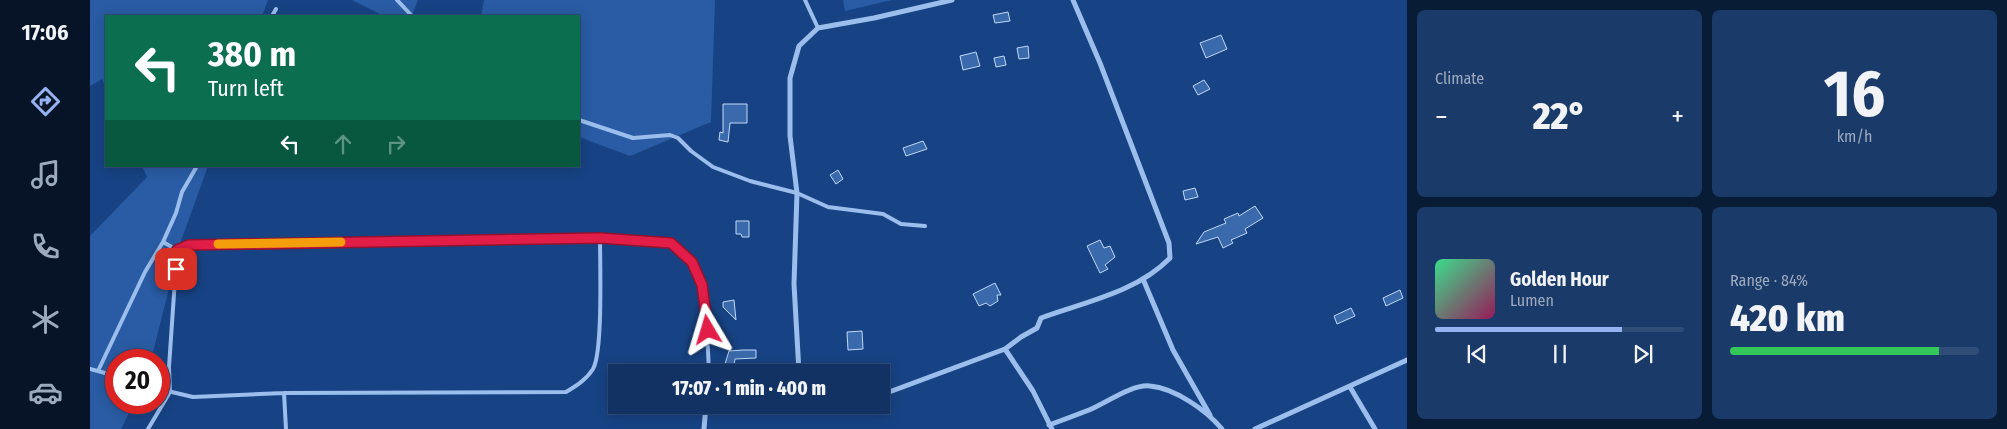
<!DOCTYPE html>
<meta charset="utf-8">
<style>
body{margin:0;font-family:"Fira Sans Condensed",sans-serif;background:#1a3a69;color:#f1f3f6;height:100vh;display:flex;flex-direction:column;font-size:19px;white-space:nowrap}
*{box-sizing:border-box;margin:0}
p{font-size:16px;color:#9caabe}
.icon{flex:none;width:28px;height:28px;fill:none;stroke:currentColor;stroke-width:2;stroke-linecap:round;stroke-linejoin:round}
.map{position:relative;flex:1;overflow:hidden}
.panel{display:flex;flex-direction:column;gap:10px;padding:10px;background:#091c36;width:600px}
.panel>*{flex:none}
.top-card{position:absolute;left:15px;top:15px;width:475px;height:152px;border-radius:0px;box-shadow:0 2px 12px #0003,0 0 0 1px #304d78;background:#0b6e4f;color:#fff;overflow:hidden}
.speed{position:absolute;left:15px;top:349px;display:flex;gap:10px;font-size:25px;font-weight:700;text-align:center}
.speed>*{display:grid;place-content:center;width:65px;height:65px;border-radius:50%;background:#113263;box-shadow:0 2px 12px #0003,0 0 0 1px #304d78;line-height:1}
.speed .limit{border:8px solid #d22;background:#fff;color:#111}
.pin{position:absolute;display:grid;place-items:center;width:42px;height:42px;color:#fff;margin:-21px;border-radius:10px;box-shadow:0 2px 8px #0006}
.me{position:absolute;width:55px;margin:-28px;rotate:353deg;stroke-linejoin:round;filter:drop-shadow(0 0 4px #0008)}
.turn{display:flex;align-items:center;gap:18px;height:105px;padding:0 20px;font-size:22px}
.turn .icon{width:65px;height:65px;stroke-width:2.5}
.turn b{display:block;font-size:35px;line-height:42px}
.lanes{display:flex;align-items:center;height:48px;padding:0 20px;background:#0003;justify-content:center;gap:25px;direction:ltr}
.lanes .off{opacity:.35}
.big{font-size:38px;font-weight:800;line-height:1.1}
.panel .widget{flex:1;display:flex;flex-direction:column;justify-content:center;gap:8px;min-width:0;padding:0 18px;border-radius:8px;background:#1a3a69}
.panel .dial{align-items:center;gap:0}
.dial b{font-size:65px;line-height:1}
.song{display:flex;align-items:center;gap:15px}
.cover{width:60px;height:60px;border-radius:8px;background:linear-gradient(135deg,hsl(150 70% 55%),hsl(330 70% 35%))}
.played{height:5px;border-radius:2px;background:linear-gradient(90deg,#95b2f1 75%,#304d78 75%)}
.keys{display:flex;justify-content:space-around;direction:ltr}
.heat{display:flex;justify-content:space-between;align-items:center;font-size:28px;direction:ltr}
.charge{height:8px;border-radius:4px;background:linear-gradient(90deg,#34c759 84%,#304d78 0)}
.panel .tiles{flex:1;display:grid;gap:10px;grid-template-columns:repeat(2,1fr)}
.trip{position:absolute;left:518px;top:364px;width:282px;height:50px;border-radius:0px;background:#113263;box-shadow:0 2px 12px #0003,0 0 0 1px #304d78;font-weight:800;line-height:50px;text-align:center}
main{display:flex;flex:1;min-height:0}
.menu{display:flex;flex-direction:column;width:90px;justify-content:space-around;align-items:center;background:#071428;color:#9caabe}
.menu .icon{width:35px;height:35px}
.menu .current{color:#95b2f1}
.menu b{font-size:22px;color:#f1f3f6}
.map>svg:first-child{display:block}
.green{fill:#295ca4}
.building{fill:#3b6aac;stroke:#c0d9fa}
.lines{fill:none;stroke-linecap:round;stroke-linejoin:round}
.service{stroke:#9bbeed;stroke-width:4}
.minor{stroke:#9bbeed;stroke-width:5}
.route-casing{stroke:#92132f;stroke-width:12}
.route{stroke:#e11d48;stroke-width:9}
.slow{stroke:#f59e0b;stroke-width:9}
</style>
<main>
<nav class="menu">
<b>17:06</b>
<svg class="icon current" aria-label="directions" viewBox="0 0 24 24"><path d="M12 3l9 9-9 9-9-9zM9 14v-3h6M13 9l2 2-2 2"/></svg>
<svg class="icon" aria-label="music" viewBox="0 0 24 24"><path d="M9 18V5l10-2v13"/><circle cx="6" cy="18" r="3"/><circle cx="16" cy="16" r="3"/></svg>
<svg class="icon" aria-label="phone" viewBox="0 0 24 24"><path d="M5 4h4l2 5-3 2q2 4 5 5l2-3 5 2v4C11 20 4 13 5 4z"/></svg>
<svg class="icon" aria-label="climate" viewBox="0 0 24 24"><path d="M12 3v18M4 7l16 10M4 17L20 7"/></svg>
<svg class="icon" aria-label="car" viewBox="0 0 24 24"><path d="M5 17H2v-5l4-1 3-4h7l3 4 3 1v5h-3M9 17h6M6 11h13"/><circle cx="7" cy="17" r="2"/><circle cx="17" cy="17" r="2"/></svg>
</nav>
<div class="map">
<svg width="1317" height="429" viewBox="0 0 1317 429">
<rect width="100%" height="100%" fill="#174384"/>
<path class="green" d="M0 0H178L172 16H16V89L12 79 0 86Z
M262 0H328L322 16H294Z
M394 0H625L621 122 540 156 489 137V16H391Z
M753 0H802L755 11Z
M52 166H118L91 241 61 360H26V402L44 403 31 429H0V236L57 177Z"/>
<path class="building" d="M918 12 920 21 905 23 903 15Z
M1131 35 1137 49 1116 58 1110 43Z
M938 46 939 58 929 59 927 48Z
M886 52 890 66 873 70 870 56Z
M914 56 916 65 906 67 904 58Z
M1114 80 1120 89 1108 95 1103 86Z
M633 104H657V123H640L638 142 629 140 630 132 633 133Z
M833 141 837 149 816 156 813 148Z
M748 170 753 179 746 184 740 175Z
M1105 188 1108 197 1095 200 1093 191Z
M1165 206 1173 218 1155 229 1157 233 1141 240 1143 243 1133 248 1128 237 1106 244 1114 232 1136 223 1134 219 1148 213 1149 216Z
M646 221H659V237H652L651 234H646Z
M1010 240 1014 248 1020 246 1025 257 1015 265 1018 269 1010 273 997 246Z
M905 283 911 295H907L908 301 900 306 896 303 889 306 883 294Z
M1310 290 1313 298 1296 306 1293 298Z
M644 300 646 320 633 307V302Z
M1261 308 1265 316 1247 324 1244 316Z
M772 331 773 349 758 350 757 332Z
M653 350H666V358L645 359 644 365 635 364 639 351Z"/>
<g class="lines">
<path class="service" d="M307 0 322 16
M715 0 728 28
M182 16 186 9
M489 120 543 138 580 135 588 138 601 151 623 167 660 181 707 193 738 207 793 214 811 224 835 226
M73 242 87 250
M87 250 99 245 510 238 581 243 602 262 612 285 617 330 619 372
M0 369 26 376
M8 371 55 272 73 242 86 213 92 192 107 166
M69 389 103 397 194 393 476 392C486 386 496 380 503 369 513 352 510 263 510 238
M194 393 196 429
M58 429 80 392 79 367 87 250"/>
<path class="minor" d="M1053 279 1083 350 1120 415
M915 349 943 391 962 429
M709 372 704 284 707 193 700 136V78L709 46 728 28 784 18 862 0
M1260 387 1285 429
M791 395 915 349 931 337 947 328 951 318C995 302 1047 292 1080 258L1079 243 1010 63 983 0
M959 425C973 420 986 415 999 410 1016 403 1042 384 1060 386 1085 388 1117 411 1132 429
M614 429 616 405
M1165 429 1317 360"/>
</g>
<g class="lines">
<defs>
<path id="route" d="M86 269 87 250 99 245 510 238 581 243 602 262 612 285 618 330"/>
</defs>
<use href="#route" class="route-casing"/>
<use href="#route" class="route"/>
<path class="slow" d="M128 244 251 242"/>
</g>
</svg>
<div class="speed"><div class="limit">20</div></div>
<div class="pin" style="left:86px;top:269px;background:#d93025"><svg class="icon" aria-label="arrive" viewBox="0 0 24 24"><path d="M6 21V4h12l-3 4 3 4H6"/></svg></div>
<svg class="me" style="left:618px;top:330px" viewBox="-20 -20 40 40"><path d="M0-17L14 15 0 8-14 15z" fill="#e11d48" stroke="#fff" stroke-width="4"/></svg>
<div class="trip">17:07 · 1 min · 400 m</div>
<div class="top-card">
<div class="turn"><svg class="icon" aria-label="left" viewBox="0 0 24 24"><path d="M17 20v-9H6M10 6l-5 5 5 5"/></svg><div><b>380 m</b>Turn left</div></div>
<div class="lanes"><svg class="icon" aria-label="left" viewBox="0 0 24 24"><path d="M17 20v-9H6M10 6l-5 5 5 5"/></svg><svg class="icon off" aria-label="ahead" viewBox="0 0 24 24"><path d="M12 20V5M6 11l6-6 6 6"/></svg><svg class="icon off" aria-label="right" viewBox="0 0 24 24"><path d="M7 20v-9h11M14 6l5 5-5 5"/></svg></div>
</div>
</div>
<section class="panel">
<div class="tiles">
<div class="widget"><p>Climate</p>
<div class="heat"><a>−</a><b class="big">22°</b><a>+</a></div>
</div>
<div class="widget dial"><b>16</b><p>km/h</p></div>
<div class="widget">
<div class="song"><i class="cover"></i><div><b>Golden Hour</b><p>Lumen</p></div></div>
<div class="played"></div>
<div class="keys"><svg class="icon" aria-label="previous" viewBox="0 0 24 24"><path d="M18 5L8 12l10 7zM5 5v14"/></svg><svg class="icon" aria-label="pause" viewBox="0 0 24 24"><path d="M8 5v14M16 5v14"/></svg><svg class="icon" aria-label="next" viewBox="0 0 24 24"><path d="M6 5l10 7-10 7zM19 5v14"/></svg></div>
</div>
<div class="widget"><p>Range · 84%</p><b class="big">420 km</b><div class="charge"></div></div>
</div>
</section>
</main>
